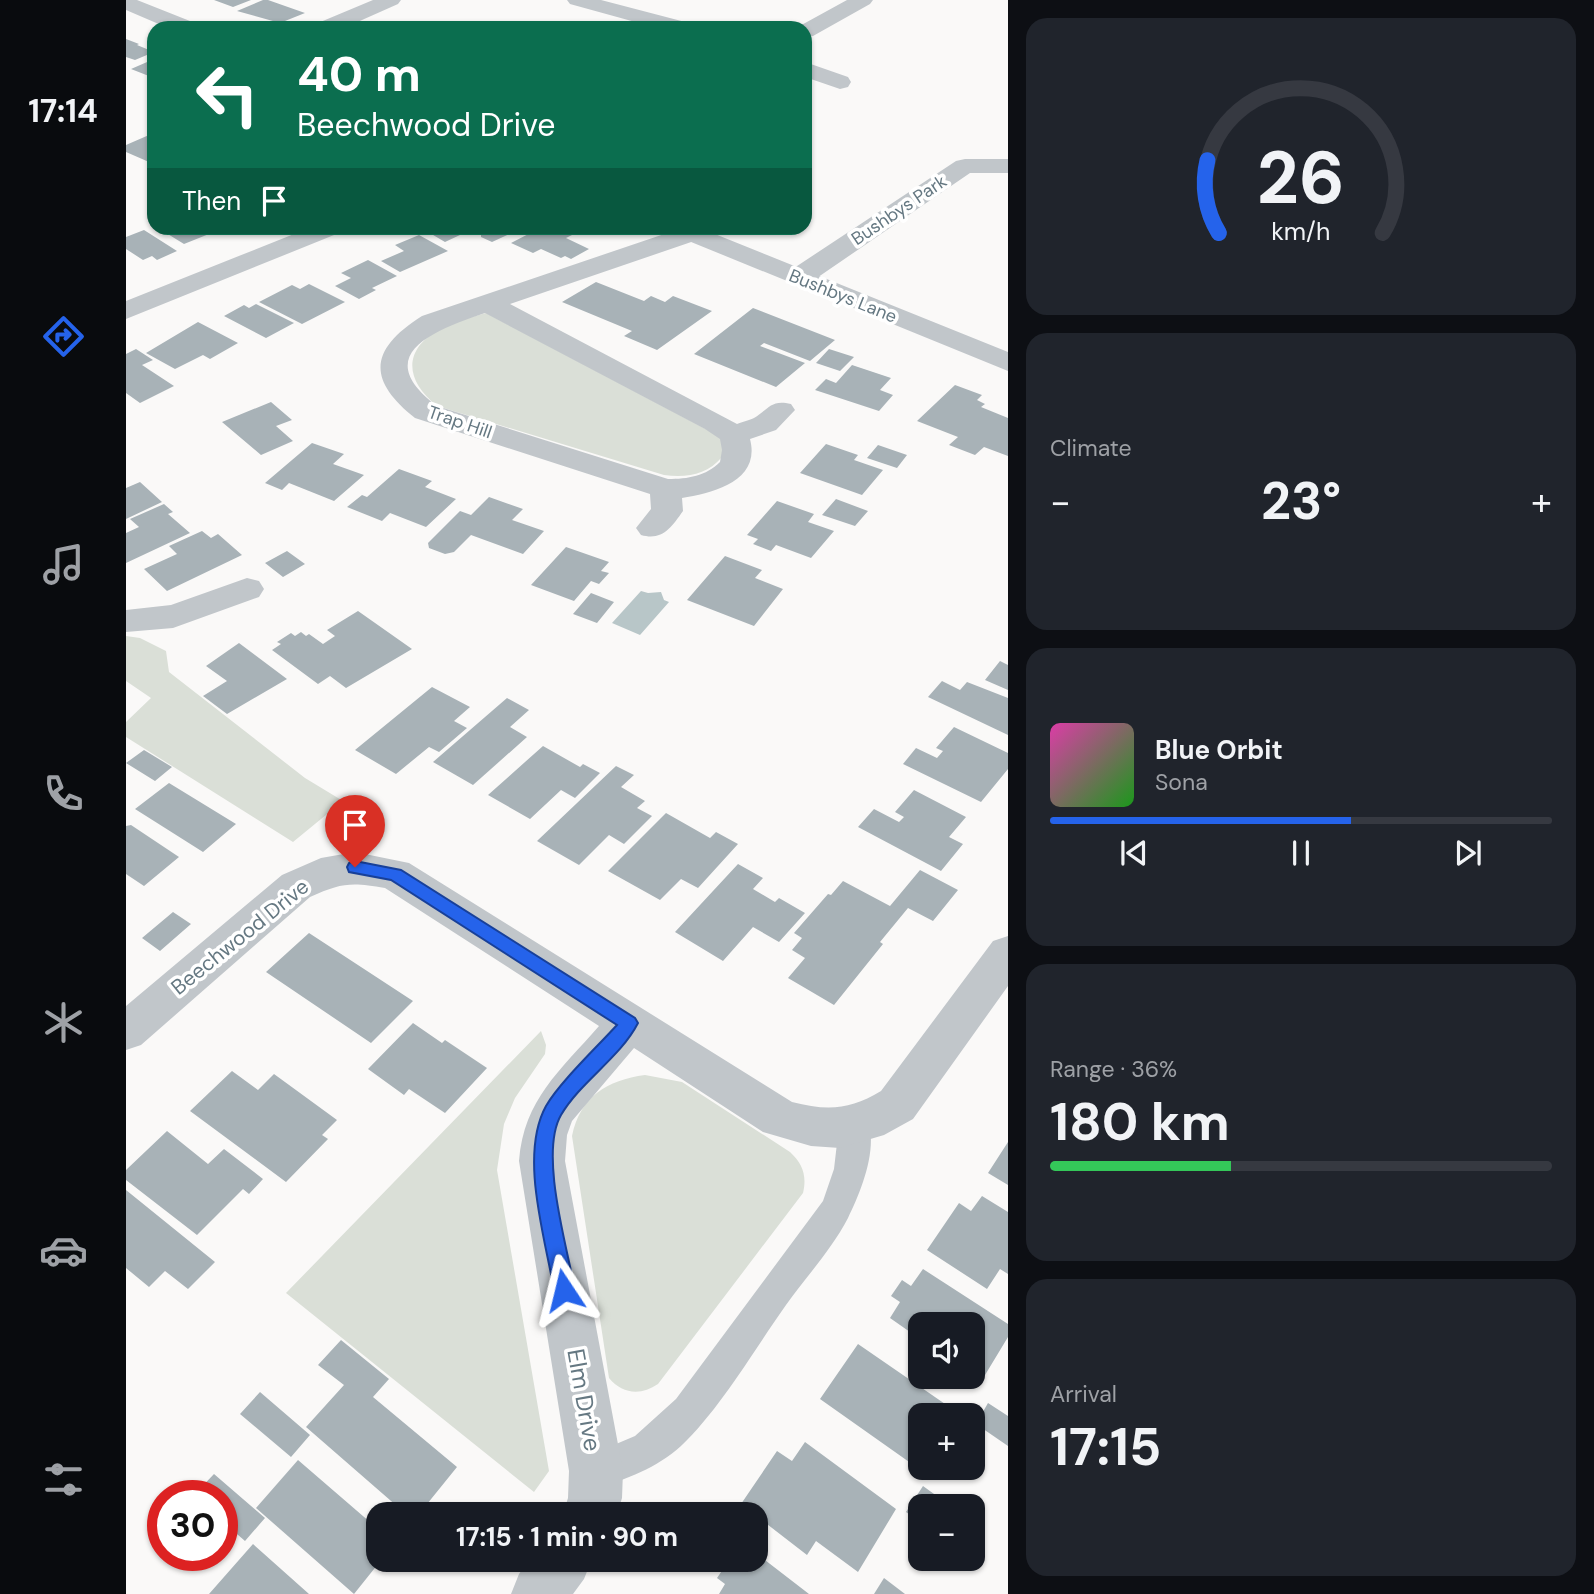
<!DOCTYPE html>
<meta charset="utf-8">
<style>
body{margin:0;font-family:"DM Sans",sans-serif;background:#20242c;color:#f1f3f6;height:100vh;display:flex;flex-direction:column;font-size:26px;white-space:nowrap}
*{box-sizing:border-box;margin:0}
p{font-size:23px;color:#9ea1a6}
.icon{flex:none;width:38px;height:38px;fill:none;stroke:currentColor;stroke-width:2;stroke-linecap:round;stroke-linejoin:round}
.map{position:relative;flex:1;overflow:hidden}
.side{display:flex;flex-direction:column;gap:18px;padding:18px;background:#0d0f14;width:586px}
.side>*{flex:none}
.banner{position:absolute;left:21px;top:21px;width:665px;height:214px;border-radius:21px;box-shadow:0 2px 5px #0004;background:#0b6e4f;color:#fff;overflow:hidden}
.controls{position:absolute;left:782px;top:1312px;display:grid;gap:14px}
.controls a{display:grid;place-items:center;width:77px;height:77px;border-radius:14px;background:#171b24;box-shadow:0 2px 5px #0004;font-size:35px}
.speed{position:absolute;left:21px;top:1480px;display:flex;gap:14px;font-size:35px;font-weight:700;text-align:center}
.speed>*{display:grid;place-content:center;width:91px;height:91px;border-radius:50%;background:#171b24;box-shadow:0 2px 5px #0004;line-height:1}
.speed .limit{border:10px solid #d22;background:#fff;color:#111}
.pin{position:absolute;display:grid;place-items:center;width:60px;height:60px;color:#fff;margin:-72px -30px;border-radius:50% 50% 50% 0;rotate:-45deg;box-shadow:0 0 7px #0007}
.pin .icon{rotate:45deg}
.me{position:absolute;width:77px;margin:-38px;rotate:350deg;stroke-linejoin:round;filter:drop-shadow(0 0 5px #0008)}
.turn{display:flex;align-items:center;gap:24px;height:147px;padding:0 35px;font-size:32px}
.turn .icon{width:91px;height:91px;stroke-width:2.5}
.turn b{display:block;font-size:49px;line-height:60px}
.then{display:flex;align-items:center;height:66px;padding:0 35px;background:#0003;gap:14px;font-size:26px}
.big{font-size:52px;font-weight:700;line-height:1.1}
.side .card{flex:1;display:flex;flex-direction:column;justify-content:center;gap:10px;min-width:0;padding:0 24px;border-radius:21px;background:#20242c}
.side .dial{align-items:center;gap:0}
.dial svg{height:182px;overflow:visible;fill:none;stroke:#363941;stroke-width:7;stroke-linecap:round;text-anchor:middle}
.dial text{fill:#f1f3f6;stroke:none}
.song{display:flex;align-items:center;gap:21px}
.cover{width:84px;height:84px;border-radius:10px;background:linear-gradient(135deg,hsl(320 70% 55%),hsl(120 70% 35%))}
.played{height:7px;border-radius:4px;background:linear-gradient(90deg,#2563eb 60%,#363941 60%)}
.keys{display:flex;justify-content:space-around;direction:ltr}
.heat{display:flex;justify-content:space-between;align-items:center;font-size:38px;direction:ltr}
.charge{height:10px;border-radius:5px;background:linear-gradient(90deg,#34c759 36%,#363941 0)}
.trip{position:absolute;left:240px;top:1502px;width:402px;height:70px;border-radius:21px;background:#171b24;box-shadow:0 2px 5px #0004;font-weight:700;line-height:70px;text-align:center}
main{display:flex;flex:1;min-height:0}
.tab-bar{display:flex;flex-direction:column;width:126px;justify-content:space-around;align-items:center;background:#090b0e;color:#9ea1a6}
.tab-bar .icon{width:49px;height:49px}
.tab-bar .selected{color:#2563eb}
.tab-bar b{font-size:32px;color:#f1f3f6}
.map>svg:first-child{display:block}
.green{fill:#dadfd7}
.water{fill:#b8c6c8}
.building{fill:#a8b2b7}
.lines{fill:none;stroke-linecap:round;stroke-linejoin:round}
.service{fill:#c1c6ca;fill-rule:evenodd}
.minor{fill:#c1c6ca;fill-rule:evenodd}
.tertiary{fill:#c1c6ca;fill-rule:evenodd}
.route{fill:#2563eb;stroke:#184099;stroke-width:2}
.labels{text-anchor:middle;stroke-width:7;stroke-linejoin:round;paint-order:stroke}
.far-street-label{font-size:18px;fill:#657882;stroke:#fff}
.street-label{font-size:21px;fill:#657882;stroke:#fff}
.near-street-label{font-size:24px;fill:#657882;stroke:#fff}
</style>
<main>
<nav class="tab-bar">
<b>17:14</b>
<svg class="icon selected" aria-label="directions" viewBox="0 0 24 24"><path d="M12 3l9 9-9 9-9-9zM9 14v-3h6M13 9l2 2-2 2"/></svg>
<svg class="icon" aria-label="music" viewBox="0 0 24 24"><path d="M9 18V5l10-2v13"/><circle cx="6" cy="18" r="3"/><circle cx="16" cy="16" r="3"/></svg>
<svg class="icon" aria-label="phone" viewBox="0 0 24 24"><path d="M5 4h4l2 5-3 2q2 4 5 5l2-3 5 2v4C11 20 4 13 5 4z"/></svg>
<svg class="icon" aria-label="climate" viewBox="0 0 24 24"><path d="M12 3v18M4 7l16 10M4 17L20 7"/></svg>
<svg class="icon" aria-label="car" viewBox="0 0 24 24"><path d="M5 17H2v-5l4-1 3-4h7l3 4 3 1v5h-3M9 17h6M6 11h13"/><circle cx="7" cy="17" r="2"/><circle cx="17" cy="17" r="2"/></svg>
<svg class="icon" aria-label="filters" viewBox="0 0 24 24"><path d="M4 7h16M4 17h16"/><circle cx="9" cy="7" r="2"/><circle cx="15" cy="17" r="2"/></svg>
</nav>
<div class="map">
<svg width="882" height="1594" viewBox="0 0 882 1594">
<rect width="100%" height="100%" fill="#faf9f8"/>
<path class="green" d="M360 313 593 436 597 443 596 457C581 475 560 478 538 475L311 406C277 379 277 347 318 327 331 320 346 317 360 313Z
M0 636 14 638 40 651 43 672 179 778 217 801 167 842 0 737V722L25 698 0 681Z
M415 1031 420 1045 419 1054 389 1098 378 1124 371 1170 423 1471 408 1492 160 1293Z
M519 1075 556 1082 664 1152C677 1164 681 1176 677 1193L532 1384C515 1396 496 1394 483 1378L446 1136C454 1097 481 1080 519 1075Z"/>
<path class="water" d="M515 591 522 593 535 592 538 600 543 602 514 635 486 623Z"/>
<path class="building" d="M88 0H125L107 7Z
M137 0H142L179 13 154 23 111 11Z
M0 39 13 44 11 45 28 52 9 60 0 57Z
M28 59V78L5 69Z
M23 135 28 137V160L23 162 0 152V145Z
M32 228H81L88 232 58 244Z
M311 228H321L334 235 319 242 302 232Z
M360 228H397L366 242 355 237V230Z
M414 228H442L452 232 440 238 463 249 445 259 439 256 435 258 415 249 407 253 385 243Z
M18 230 51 251 31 260 26 256 17 260 0 249V237Z
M293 235 322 251 274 272 255 261 278 251 269 245Z
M242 260 271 276 246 288 250 290 233 299 209 286 225 278 215 273Z
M470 282 518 301 525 296 539 302 547 296 586 311 531 350 498 336 506 331 436 302Z
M183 284 219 302 176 324 133 302 166 285 174 289Z
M130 304 168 323 140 338 98 316 118 305 123 308Z
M627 308 709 340 684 361 638 343 634 346 679 363 650 387 568 354Z
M72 322 112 343 84 359 77 355 49 369 20 353Z
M10 349 27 360 16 365 48 386 14 403 0 393V354Z
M703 349 728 357 714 371 690 363Z
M726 365 765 378 754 390 767 395 753 411 689 390 700 379 710 383Z
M829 385 856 395 851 400 859 404 855 407 882 418V456L858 447 849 455 823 445 832 437 791 421Z
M145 402 166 420 150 426 167 441 135 455 96 422Z
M186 443 218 454 207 464 238 475 208 501 163 483 156 490 139 483Z
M700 444 732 455 728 460 757 470 736 495 674 473Z
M752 445 781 455 771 468 741 458Z
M273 469 306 481 299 487 330 499 300 527 264 513 256 521 221 507 236 495 241 497Z
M14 482 36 502 0 519V488Z
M363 497 397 509 386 520 418 531 397 554 345 535 328 552 319 554 303 548 302 543 334 511 345 515Z
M710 499 742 511 729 526 696 515Z
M651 501 688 514 682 522 708 531 685 558 650 545 645 551 627 544 632 539 621 535Z
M38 504 47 512 42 514 64 533 0 563V533L13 527 4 519Z
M76 531 85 538 92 534 116 555 41 591 18 569 51 554 43 546Z
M440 547 483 562 475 571 483 573 473 584 465 581 448 601 405 585Z
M161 551 179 564 157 577 139 563Z
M599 556 636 570 629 578 657 589 628 626 561 600Z
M465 593 488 602 471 623 447 614Z
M232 611 286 649 220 688 204 676 192 684 146 650 155 644 151 642 165 633 169 636 175 632 180 636 183 634 197 644 209 636 201 630Z
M113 643 161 679 101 714 77 696 101 681 80 666Z
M874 661 882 665V690L859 680Z
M816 681 834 690 841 682 882 698V735L802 697Z
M306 687 344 707 328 721 341 728 313 752 303 747 270 774 229 750Z
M381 698 403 710 384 727 401 737 347 785 307 762Z
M828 727 882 753V769L855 802 777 764 790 748 811 758 817 751 810 748Z
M417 746 454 767 457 764 474 773 449 798 435 790 404 819 362 795Z
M18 750 46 767 29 781 0 763Z
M490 766 508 775 495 787 519 801 511 808 526 816 498 844 483 835 453 865 411 841Z
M43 783 110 824 77 852 9 809Z
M788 790 840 817 823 837 837 844 815 871 732 827 748 809 773 822 778 817 769 812Z
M540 813 584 838 590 832 612 844 572 888 555 879 534 900 482 871Z
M5 825 53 857 18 886 0 874V826Z
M612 864 637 878 627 889 649 902 653 898 679 913 653 942 627 927 597 961 549 932Z
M794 870 832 890 807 921 782 908 754 942 757 944 708 1005 662 978 679 958 666 950 676 938 668 933 702 894 705 895 717 881 764 906Z
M47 912 65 924 34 951 16 938Z
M183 933 287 1001 245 1043 140 972Z
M287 1023 316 1043 319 1040 361 1068 319 1113 283 1089 278 1095 242 1069Z
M106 1071 132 1090 148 1074 211 1120 196 1135 202 1139 160 1182 64 1111Z
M41 1131 82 1164 98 1149 137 1179 123 1194 117 1189 71 1235 0 1180V1170Z
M882 1142V1185L862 1173Z
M0 1190 89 1262 62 1289 39 1271 23 1287 0 1268Z
M856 1196 882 1212V1274L874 1269 861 1289 801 1250 833 1203 845 1211Z
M797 1269 882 1324V1337L856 1380 847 1374V1325H794V1339L764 1318 774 1302 765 1296 776 1280 785 1286Z
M215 1340 263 1379 247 1397 331 1467 293 1514H280L180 1427 218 1385 192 1365Z
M732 1344 822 1406 816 1416H794V1450L786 1464 694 1399Z
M134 1392 184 1435 165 1457 114 1414Z
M862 1403 882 1416V1446L850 1424Z
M679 1442 770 1509 732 1572 690 1541 681 1555 615 1504 651 1451 666 1461Z
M172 1460 252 1529V1559H256L228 1594 130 1508Z
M88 1474 139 1518 119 1541 96 1521V1496H67Z
M797 1486 826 1507H794V1522L780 1512Z
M127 1544 183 1594H83Z
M630 1553 683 1594H593L599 1584 591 1578 604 1559H630Z
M758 1578 779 1594H748Z"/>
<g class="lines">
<path class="service" d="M729 1112 740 1116C754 1145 735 1192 722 1218 706 1249 680 1277 660 1305 628 1350 594 1409 555 1446 531 1468 500 1479 470 1489L457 1484 452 1471 457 1458 509 1436 550 1399 697 1201 708 1169 713 1126 718 1116Z"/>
<path class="minor" d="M247 0H275L272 4 218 28H189L192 23Z
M441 0H475L563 23 566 28H531L444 4Z
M721 0H747L744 4 687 36 679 37V28H670Z
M679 62 722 77 725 82 722 87 714 89 679 77Z
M839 159H882V173H844L682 284 672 286 662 284 659 278 662 272 830 161Z
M183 228H217L213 233 0 319V301Z
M556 228H574L578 233 574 239 384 304 611 424C616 422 624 420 628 418 643 409 645 399 665 404L669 410 650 430 624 439C635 481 588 493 556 498L557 511C545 528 536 541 515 535L510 528 525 509 524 494 289 418C240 379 244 349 296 316ZM359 313 579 429 594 439 596 450 594 462C580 476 562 479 542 479L311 406C242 354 310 330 359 313Z
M121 578 133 581 138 589 133 597 47 628 0 632V610L45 605Z
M229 852 283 863 666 1102C701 1111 724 1110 755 1091L867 941 882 936V986L787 1119 758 1135 714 1148 685 1146 637 1132 508 1048 446 1121 441 1135 439 1161 497 1471 496 1498 491 1514H437L442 1498 443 1471 393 1161C398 1099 434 1071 473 1026L259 888C225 882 215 883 184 897L15 1045 0 1050V1006L156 875 195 858Z
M404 1559H466L458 1579 447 1594H385L393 1574Z"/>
<path class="tertiary" d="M0 0H11L69 23 72 28H42L0 10Z
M539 228H574L882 352V371L543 233Z"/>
</g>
<path class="route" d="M229 861 275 870 509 1018 512 1023C494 1058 455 1081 435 1115 413 1153 441 1247 449 1290L446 1297 438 1300 431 1297 428 1290C419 1237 393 1155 420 1106 434 1082 471 1047 491 1025L265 880 223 872 221 867 223 863Z"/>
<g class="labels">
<g class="far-street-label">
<text transform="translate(773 210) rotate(-34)" y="6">Bushbys Park</text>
<text transform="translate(717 296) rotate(22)" y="6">Bushbys Lane</text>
<text transform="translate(334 422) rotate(19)" y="6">Trap Hill</text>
</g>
<g class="street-label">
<text transform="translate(114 937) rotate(-39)" y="7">Beechwood Drive</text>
</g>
<g class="near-street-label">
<text transform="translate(458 1400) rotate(80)" y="8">Elm Drive</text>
</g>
</g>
</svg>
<div class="controls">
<a><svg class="icon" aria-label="sound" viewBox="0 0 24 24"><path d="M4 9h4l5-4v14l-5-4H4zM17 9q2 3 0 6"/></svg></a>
<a>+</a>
<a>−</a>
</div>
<div class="speed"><div class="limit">30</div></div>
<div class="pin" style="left:229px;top:867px;background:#d93025"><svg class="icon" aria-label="arrive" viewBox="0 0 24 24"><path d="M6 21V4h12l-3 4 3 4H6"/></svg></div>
<svg class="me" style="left:438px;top:1290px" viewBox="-20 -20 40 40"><path d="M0-17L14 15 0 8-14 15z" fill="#2563eb" stroke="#fff" stroke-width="4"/></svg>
<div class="trip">17:15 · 1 min · 90 m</div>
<div class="banner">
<div class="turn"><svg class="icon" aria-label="left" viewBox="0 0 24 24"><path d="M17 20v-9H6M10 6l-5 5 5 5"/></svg><div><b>40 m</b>Beechwood Drive</div></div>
<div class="then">Then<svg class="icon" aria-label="arrive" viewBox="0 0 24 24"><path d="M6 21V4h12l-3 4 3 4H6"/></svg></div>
</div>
</div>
<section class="side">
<div class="card dial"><svg viewBox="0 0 100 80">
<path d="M14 69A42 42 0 1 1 86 69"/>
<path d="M14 69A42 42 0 0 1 9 37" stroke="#2563eb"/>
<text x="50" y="56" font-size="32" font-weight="700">26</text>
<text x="50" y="72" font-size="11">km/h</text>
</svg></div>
<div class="card"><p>Climate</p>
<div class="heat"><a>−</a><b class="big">23°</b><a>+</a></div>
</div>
<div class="card">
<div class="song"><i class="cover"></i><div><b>Blue Orbit</b><p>Sona</p></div></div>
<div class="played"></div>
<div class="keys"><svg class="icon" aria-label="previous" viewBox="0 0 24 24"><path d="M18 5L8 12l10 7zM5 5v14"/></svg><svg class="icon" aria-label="pause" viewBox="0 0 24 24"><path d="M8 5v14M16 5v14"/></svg><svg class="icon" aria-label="next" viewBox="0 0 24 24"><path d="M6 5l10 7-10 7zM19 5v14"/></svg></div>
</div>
<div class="card"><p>Range · 36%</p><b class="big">180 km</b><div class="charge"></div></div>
<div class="card"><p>Arrival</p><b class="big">17:15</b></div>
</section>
</main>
